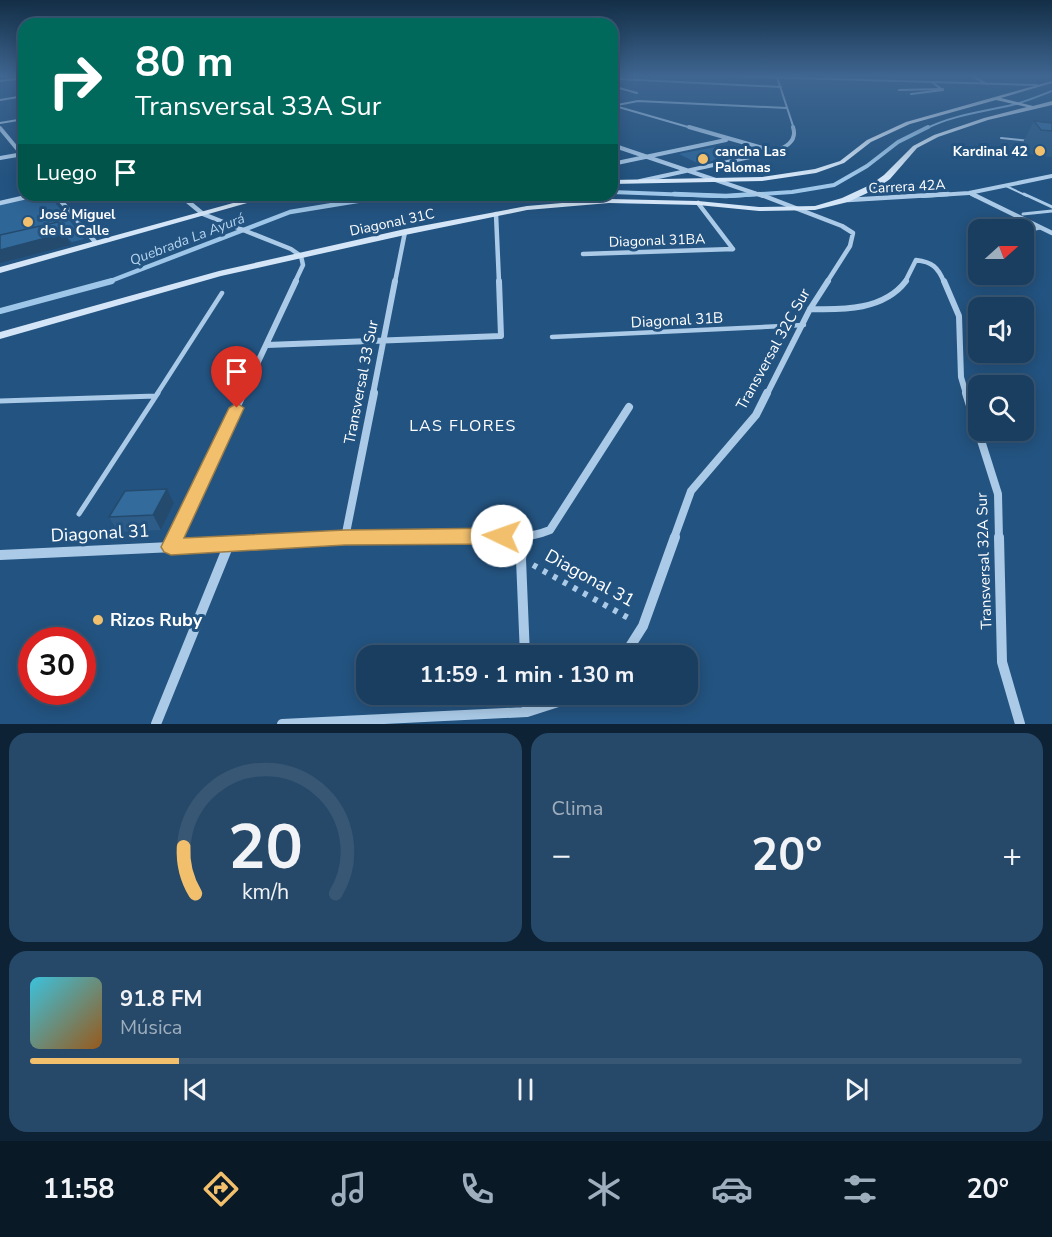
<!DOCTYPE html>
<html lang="es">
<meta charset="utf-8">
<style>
body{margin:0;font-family:"Nunito Sans",sans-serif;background:#274969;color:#f1f3f6;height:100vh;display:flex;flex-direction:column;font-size:22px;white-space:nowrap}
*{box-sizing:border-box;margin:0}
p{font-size:20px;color:#9faebd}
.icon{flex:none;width:33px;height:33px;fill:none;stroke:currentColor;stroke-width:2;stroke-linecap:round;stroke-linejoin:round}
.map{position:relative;height:724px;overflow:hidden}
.drawer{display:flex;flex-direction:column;gap:9px;padding:9px;background:#0e2235;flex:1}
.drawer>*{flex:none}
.top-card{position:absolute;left:18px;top:18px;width:600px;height:183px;border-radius:18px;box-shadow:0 3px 15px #0003,0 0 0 2px #385775;background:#00695c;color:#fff;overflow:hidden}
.needle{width:39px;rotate:69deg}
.tools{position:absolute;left:968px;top:219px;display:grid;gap:12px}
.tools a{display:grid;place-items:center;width:66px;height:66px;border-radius:12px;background:#1a3e60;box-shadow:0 3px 15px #0003,0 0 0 2px #385775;font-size:30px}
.speed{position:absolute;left:18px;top:627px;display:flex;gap:12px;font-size:30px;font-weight:700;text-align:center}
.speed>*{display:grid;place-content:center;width:78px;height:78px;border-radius:50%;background:#1a3e60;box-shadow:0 3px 15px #0003,0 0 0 2px #385775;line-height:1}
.speed .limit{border:9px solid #d22;background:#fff;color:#111}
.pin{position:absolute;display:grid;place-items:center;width:51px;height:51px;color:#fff;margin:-62px -26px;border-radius:50% 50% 50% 0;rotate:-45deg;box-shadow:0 0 6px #0007}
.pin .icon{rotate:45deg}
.me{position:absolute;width:66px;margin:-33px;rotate:273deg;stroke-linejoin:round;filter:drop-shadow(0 0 4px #0008)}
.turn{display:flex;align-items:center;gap:21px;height:126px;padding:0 18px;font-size:27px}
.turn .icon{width:78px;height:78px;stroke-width:2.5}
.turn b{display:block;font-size:42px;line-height:51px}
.then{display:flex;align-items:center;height:57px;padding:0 18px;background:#0003;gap:12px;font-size:22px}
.big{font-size:45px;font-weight:700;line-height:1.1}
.drawer .card{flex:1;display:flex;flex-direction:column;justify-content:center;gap:9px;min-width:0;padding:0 21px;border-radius:18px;background:#274969}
.drawer .dial{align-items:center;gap:0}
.dial svg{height:156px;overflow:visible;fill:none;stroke:#385775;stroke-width:7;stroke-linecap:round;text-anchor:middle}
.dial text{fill:#f1f3f6;stroke:none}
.song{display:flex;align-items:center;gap:18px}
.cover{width:72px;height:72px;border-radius:9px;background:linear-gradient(135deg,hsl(190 70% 55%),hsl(30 70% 35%))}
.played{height:6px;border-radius:3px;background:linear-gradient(90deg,#f2c06d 15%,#385775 15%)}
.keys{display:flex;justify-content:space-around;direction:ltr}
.heat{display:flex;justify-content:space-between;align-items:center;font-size:33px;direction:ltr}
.drawer .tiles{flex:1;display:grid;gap:9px;grid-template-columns:1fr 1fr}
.card:last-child{grid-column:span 2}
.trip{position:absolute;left:356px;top:645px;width:342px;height:60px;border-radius:18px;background:#1a3e60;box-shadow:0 3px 15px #0003,0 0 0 2px #385775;font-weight:700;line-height:60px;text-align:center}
.tabs{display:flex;height:96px;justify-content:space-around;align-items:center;background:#0a1926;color:#9faebd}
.tabs .icon{width:42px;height:42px}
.tabs .current{color:#f2c06d}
.tabs b{font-size:27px;color:#f1f3f6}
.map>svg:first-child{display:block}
.green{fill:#2e6698}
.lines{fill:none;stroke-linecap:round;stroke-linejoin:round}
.stream-far3{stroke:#9ec6e8;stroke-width:2}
.stream-far2{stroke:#9ec6e8;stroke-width:4}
.stream-far1{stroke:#9ec6e8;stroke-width:4.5}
.stream{stroke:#9ec6e8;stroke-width:6}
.path{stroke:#aacae7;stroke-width:6;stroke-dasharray:4.5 7;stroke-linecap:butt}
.lane-far3{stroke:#aacae7;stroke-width:2}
.lane-far2{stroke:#aacae7;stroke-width:3}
.lane-far1{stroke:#aacae7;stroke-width:4.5}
.lane{stroke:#aacae7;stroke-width:5}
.street-far5{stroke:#aacae7;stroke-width:2}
.street-far4{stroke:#aacae7;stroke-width:4}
.street-far3{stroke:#aacae7;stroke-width:4.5}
.street-far2{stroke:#aacae7;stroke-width:6}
.street-far1{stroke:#aacae7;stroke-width:8}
.street{stroke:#aacae7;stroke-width:10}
.secondary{fill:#d3e5f6;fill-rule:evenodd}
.wall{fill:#2c5c87}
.shaded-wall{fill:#244b6e}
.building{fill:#336b9d;stroke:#244b6e;stroke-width:1.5}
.route{fill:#f2c06d;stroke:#9d7d47;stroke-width:1.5}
.poi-dot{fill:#f2c06d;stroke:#235380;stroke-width:2}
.labels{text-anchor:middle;stroke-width:6;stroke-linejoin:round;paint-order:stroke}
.far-poi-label{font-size:14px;font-weight:bold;fill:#fff;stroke:#235380;text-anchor:start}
.far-street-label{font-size:14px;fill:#fff;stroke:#235380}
.far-water-label{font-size:14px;font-style:italic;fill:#b5d4ee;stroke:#235380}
.street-label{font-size:15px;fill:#fff;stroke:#235380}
.neighbourhood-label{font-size:16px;letter-spacing:1.5px;fill:#fff;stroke:#235380}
.near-street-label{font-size:18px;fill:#fff;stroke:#235380}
.near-poi-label{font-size:18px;font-weight:bold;fill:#fff;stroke:#235380;text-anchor:start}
</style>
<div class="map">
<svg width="1052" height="724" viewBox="0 0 1052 724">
<rect width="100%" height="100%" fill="#235380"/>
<path class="green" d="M715 147 735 155 699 164 679 154Z
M42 195H49L84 239 72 242 63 234 0 248V204Z"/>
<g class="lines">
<path class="stream-far3" d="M925 129C953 115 982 112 1012 105 1025 102 1039 96 1052 91"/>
<path class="stream-far2" d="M612 192 717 196
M411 196 419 195
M731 196 792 192 834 185 867 166 898 142 928 127"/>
<path class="stream-far1" d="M674 194 726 196 756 194
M108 282 290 212 363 200 419 195"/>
<path class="stream" d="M0 311 112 281"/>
<path class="path" d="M533 565 632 620"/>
<path class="lane-far3" d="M972 76 987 84
M620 79 781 87
M612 86 637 93
M899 90 943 89
M911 94 943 90 933 83
M1001 138 1029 141
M1006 186 1027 196"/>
<path class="lane-far2" d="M1024 194 1052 207
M1023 214 1052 211
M1023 232 1040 228"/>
<path class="lane-far1" d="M552 337 804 325
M157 394 222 293"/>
<path class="lane" d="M0 401 156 396
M79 514 158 393"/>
<path class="street-far5" d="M728 76 1037 85
M777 77 794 129
M0 81 24 78
M0 100 24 96
M612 106 638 101 787 108
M615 106 695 129
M0 123 24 119"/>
<path class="street-far4" d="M689 127 773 151
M0 128 24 157
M612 145 763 196
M0 158 23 154
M612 164 726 140
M640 181 773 152C784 148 798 142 793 127
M970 193 976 196
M32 196 35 195
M923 196 969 193 1052 176"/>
<path class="street-far3" d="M759 194 842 226 853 233 850 246 827 282
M972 194 1052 233
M56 195 96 243
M180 195 203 214 291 249 301 256 303 265 295 282
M848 200 948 194
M0 203 35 195
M698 203 733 249
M496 214 499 282
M583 254 733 249
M395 282 405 232
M905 282 916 260C932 262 938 267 944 282"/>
<path class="street-far2" d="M944 281 959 316 961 377 966 394
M810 309C844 310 884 310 906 281
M267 345 501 336 499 281
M243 394 296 281
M373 394 395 281
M767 394 810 309 828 281"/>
<path class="street-far1" d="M966 393 998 494 999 538
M175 538 243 393
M345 538 374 393
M348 538C382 537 416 535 449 535 483 536 519 543 550 530L629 407
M674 538 691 491 756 415 767 393"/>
<path class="street" d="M486 537H521
M999 537 1002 662 1020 724
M524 538 521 559 525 656
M171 547 176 537
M0 555 388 537
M624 656 643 626 675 537
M526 694 527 712
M156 724 229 544
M282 724 527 712 583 694"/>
<path class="secondary" d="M1052 81V83L1001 98 1033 106 1052 101V105L988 120 938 137 917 148 890 179 876 189 848 202 815 210 759 211 698 205 609 203 527 210 405 235 221 276 0 339V332L219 271 405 229 527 206 609 199 698 201 759 207 815 206 842 198 870 185 884 175 913 146 934 135 984 118 1027 107 996 100 910 124 871 142 844 163 816 173 762 181 612 184V180L762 177 815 169 840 161 867 140 906 122Z
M262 195H275L0 273V267Z"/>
</g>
<path class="wall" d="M1034 121 1052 123V157L1029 154 1022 144Z
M905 183 921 186 919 191 910 192 904 188Z
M174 503 161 530 118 532 109 517Z"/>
<path class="shaded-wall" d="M65 233 71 245 0 263V250Z
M167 489 174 503 161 530 153 515Z"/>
<path class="building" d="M1034 121 1052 123V131L1041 130Z
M905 183H915L921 186 912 187Z
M58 222 65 233 0 250V235Z
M167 489 153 515 109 517 125 491Z"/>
<linearGradient id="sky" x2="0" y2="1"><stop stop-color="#132e46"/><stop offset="0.43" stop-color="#3f6691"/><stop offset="1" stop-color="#3f6691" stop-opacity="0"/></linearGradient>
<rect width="1052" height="177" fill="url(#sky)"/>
<path class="route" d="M237 403 244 408 184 538 345 530 502 528 509 531 511 536 509 542 502 544 345 545 171 555 164 552 161 547 229 408Z"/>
<g class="poi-dot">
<circle cx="1040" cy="151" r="6"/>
<circle cx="703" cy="159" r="6"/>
<circle cx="28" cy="222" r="6"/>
<circle cx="98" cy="620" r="6"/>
</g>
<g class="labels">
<g class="far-poi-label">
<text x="715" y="156">cancha Las<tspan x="715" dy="16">Palomas</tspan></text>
<text x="1028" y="156" text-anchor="end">Kardinal 42</text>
<text x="40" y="219">José Miguel<tspan x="40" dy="16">de la Calle</tspan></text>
</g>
<g class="far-street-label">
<text transform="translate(907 186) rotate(-3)" y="5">Carrera 42A</text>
<text transform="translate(392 222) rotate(-12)" y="5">Diagonal 31C</text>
<text transform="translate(657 240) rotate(-2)" y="5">Diagonal 31BA</text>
</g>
<g class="far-water-label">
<text transform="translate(187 239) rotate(-21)" y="5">Quebrada La Ayurá</text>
</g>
<g class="street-label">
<text transform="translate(677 320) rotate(-3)" y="5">Diagonal 31B</text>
<text transform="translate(773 349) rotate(-61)" y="5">Transversal 32C Sur</text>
<text transform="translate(361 382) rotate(-79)" y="5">Transversal 33 Sur</text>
<text transform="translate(984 561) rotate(-92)" y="5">Transversal 32A Sur</text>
</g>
<g class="neighbourhood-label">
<text x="463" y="431">LAS FLORES</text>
</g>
<g class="near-street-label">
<text transform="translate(100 533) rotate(-3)" y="6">Diagonal 31</text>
<text transform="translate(590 578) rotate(29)" y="6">Diagonal 31</text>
</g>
<g class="near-poi-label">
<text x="110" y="626">Rizos Ruby</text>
</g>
</g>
</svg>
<div class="tools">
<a><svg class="needle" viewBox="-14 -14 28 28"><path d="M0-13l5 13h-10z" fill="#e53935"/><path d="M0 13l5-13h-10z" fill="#9faebd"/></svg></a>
<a><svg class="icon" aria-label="sound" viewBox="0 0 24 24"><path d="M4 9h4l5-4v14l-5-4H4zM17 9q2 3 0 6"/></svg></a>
<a><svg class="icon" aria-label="search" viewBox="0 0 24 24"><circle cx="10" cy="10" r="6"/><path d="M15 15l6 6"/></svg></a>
</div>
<div class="speed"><div class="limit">30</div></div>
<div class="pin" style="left:237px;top:408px;background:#d93025"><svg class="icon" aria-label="arrive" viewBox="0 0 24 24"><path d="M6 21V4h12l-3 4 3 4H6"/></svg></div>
<svg class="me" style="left:502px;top:536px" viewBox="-20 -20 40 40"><circle r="19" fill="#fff"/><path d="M0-13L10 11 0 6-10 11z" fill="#f2c06d"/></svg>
<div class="trip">11:59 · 1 min · 130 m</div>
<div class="top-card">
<div class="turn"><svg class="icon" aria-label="right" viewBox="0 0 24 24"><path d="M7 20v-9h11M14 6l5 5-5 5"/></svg><div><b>80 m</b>Transversal 33A Sur</div></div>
<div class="then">Luego<svg class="icon" aria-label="arrive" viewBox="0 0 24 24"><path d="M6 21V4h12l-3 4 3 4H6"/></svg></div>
</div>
</div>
<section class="drawer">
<div class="tiles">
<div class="card dial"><svg viewBox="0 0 100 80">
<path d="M14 69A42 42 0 1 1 86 69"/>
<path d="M14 69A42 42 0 0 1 8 45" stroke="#f2c06d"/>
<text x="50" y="56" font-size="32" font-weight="700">20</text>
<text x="50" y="72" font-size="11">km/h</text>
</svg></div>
<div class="card"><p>Clima</p>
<div class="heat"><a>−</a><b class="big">20°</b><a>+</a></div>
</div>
<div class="card">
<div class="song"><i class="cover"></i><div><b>91.8 FM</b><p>Música</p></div></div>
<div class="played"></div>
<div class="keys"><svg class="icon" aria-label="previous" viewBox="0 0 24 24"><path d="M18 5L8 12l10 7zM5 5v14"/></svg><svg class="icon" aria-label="pause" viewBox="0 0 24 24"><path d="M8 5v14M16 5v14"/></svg><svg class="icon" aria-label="next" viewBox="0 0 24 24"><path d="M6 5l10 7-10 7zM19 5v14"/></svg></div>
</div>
</div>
</section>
<nav class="tabs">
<b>11:58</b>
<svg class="icon current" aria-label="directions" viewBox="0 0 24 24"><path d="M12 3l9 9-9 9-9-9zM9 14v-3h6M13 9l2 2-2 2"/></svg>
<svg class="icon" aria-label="music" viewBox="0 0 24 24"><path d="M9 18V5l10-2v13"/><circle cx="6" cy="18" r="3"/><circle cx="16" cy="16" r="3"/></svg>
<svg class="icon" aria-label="phone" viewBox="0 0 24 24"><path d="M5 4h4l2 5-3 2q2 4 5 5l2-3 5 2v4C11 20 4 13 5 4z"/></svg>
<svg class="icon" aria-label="climate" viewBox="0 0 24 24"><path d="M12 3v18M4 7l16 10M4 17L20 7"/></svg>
<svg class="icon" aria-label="car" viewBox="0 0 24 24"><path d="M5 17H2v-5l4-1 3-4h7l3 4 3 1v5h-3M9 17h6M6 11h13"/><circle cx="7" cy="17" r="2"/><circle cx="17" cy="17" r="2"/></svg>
<svg class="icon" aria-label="filters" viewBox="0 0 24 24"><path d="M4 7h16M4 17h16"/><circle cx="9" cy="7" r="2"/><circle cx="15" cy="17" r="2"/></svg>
<b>20°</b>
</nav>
